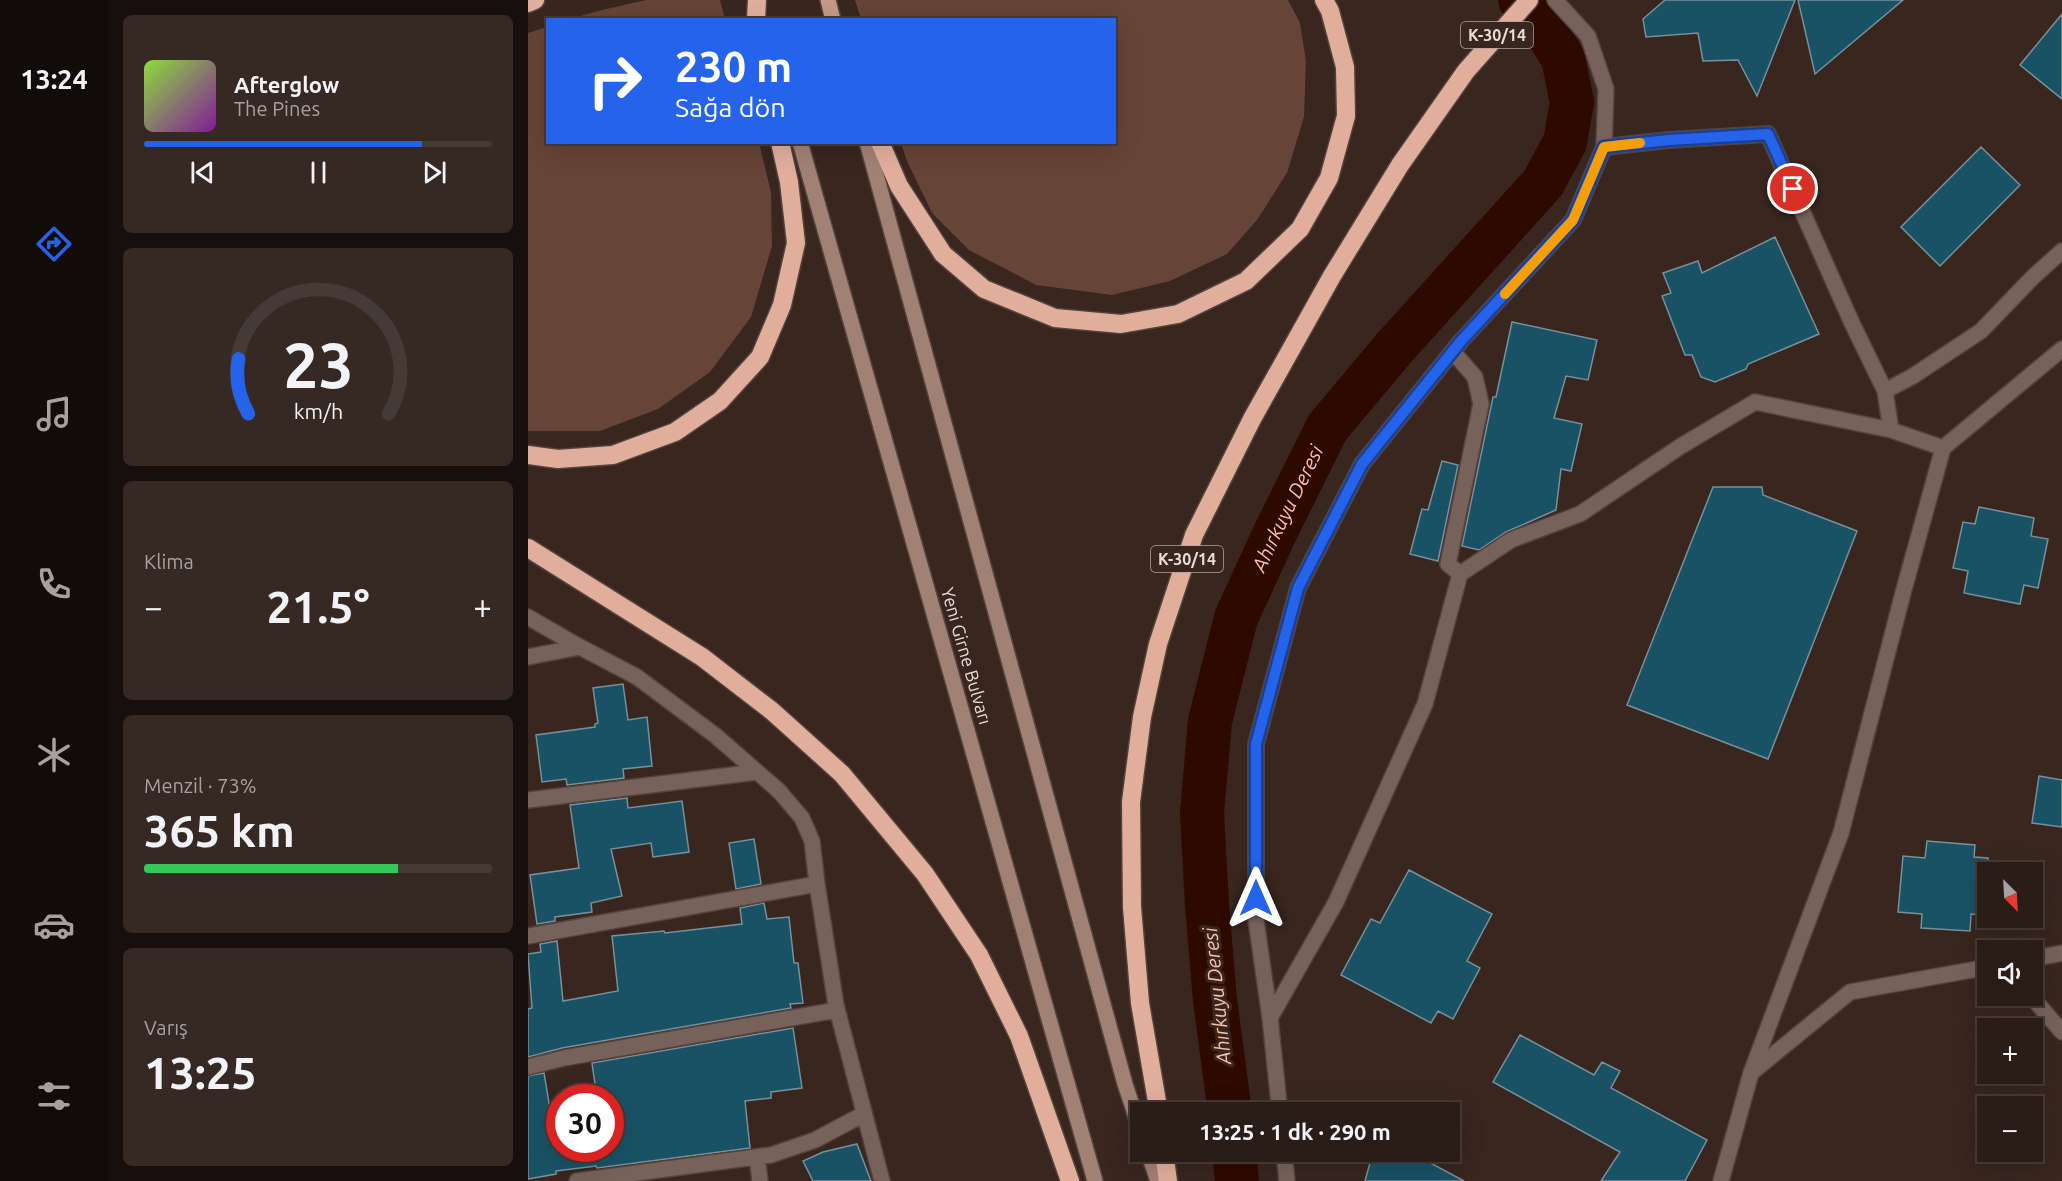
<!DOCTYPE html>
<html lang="tr">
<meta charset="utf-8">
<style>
body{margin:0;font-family:Ubuntu,sans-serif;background:#362924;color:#f1f3f6;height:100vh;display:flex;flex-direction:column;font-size:22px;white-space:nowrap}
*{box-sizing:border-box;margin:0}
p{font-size:20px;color:#a5a1a1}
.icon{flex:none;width:33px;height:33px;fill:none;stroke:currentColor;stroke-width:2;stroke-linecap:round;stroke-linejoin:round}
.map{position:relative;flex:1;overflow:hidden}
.sheet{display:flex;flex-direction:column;gap:15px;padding:15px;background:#170f0d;width:420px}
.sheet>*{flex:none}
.banner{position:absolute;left:18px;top:18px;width:570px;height:126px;border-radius:0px;box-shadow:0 6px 24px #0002,0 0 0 2px #463a36;background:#2563eb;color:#fff;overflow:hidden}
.needle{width:39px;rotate:156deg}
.controls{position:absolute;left:1449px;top:862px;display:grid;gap:12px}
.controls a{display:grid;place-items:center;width:66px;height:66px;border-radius:0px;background:#2a1c17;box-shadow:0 6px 24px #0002,0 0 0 2px #463a36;font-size:30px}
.speed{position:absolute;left:18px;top:1084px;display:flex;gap:12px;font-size:30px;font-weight:700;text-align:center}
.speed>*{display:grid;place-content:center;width:78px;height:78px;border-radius:50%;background:#2a1c17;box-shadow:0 6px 24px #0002,0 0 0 2px #463a36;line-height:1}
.speed .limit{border:9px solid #d22;background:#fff;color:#111}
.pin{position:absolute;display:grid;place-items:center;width:51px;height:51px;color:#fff;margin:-26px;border:3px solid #fff;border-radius:50%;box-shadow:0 2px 6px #0007}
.me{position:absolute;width:66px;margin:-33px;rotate:0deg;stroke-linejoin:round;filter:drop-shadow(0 0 4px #0008)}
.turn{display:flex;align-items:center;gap:21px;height:126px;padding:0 30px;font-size:27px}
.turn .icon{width:78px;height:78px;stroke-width:2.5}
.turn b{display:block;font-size:42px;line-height:51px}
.big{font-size:45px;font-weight:700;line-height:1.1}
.sheet .tile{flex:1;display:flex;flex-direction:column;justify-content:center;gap:9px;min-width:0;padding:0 21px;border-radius:9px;background:#362924}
.sheet .dial{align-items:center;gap:0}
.dial svg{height:156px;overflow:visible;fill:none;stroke:#463a36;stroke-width:7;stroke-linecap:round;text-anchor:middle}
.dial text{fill:#f1f3f6;stroke:none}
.song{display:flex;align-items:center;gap:18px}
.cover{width:72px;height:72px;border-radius:9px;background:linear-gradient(135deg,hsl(90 70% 55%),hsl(290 70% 35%))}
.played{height:6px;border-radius:3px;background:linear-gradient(90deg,#2563eb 80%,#463a36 80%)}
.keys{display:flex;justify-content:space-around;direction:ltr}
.heat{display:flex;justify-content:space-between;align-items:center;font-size:33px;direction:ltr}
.charge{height:9px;border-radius:4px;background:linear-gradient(90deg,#34c759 73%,#463a36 0)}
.trip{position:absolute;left:602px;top:1102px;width:330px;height:60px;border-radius:0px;background:#2a1c17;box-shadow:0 6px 24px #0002,0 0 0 2px #463a36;font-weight:700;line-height:60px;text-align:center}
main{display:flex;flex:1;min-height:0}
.dock{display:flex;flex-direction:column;width:108px;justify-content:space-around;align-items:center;background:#110b09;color:#a5a1a1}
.dock .icon{width:42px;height:42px}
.dock .current{color:#2563eb}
.dock b{font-size:27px;color:#f1f3f6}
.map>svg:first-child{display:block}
.green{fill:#664437}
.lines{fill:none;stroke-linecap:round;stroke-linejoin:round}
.river{stroke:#2e0900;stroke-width:44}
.building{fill:#195265;stroke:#78909a;stroke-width:1.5}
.street-casing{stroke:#54433c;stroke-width:18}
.secondary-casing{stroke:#54433c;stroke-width:18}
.primary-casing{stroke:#54433c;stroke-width:18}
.highway-casing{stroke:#54433c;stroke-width:21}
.street{stroke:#77625b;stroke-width:15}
.secondary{stroke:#a28175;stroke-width:15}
.primary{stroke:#c39989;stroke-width:15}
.highway{stroke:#e1ae9c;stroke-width:18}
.route-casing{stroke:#184099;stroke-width:15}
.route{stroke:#2563eb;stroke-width:10}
.slow{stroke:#f59e0b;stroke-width:10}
.labels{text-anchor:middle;stroke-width:6;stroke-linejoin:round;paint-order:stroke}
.shield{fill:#38261f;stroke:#b3a5a0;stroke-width:1.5}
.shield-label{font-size:16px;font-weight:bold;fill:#e8dcd7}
.street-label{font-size:18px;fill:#e8dcd7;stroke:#38261f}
.water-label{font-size:20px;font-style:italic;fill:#fdc0ab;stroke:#38261f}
</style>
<main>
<nav class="dock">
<b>13:24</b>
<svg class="icon current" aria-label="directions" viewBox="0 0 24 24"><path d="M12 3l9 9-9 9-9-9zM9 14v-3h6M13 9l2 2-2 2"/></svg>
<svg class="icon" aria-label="music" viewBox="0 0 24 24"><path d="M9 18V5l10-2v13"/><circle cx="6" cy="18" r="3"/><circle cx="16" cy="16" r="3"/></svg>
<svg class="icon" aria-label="phone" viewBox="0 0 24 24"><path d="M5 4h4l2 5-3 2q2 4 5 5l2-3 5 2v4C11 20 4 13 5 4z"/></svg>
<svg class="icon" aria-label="climate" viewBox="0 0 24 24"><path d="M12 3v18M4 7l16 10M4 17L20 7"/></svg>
<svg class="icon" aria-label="car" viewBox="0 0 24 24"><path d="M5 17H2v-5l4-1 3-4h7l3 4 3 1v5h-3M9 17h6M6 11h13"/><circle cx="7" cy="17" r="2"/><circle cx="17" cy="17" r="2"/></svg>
<svg class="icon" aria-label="filters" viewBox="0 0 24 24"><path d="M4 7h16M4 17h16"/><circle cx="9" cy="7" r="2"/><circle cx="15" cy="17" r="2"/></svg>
</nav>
<section class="sheet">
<div class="tile">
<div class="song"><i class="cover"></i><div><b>Afterglow</b><p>The Pines</p></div></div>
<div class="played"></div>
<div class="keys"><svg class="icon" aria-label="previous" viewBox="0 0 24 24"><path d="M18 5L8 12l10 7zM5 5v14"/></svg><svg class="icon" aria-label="pause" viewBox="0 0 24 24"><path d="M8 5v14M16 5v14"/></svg><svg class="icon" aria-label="next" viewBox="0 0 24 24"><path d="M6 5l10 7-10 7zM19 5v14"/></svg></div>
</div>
<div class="tile dial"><svg viewBox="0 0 100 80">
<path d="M14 69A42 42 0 1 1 86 69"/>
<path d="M14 69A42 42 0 0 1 9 41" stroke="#2563eb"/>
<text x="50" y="56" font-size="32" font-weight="700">23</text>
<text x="50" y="72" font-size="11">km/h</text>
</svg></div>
<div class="tile"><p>Klima</p>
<div class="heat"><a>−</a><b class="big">21.5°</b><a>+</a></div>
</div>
<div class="tile"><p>Menzil · 73%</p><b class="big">365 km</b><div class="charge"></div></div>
<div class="tile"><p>Varış</p><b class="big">13:25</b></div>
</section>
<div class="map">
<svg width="1534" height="1181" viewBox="0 0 1534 1181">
<rect width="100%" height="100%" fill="#38261f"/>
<path class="green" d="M118 0H192L197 19H42L74 10Z
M327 0H760L772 23 778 61 776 117 759 173 729 220 699 254 642 281 584 295 508 285 441 250 404 213 379 161 373 143 586 142V20L333 19Z
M19 27 20 142 231 143 243 192 244 246 223 317 182 372 130 409 72 431H0V33Z"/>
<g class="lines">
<g class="river">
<path id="s1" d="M702 1113 687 1000 679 905 674 813 682 721 708 618 746 535 799 428 866 348 1015 183 1037 142 1044 102 1035 58 1007 14 992 0"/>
<path d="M706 1152 709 1181"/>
</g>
</g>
<path class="building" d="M1137 0H1267L1229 96 1210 60 1175 61 1170 33 1118 37 1115 19Z
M1270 0H1375L1287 74Z
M1534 14V99L1492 65Z
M1453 147 1492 185 1412 266 1373 227Z
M1247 237 1291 334 1220 364 1218 369 1187 382 1173 377 1164 355H1157L1134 296 1143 293 1135 273 1170 261 1174 273Z
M984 322 1069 340 1060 380 1038 376 1026 418 1054 424 1043 471 1033 469 1028 510 978 532 951 550 934 546 965 397H968Z
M914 461 930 465 910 561 882 554 894 509 900 510Z
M1185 487H1234L1235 495 1329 531 1240 759 1099 705Z
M1451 507 1506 518 1503 536 1520 539 1510 588 1496 585 1492 604 1436 593 1440 571 1425 568 1435 522 1447 524Z
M95 684 100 720 119 717 124 766 95 769 96 778 39 785 38 779 14 782 8 735 67 727V724L70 723 65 688Z
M1511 776 1534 780V827L1504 823Z
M99 798 100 808 154 801 161 852 125 857 123 843 83 849 94 896 63 903 64 912 27 917V921L9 924 2 875 51 868 42 805Z
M226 839 233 884 208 889 201 843Z
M1399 841 1447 845 1446 857 1460 858V916L1443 914 1442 931 1393 928 1394 914 1370 912 1375 856 1397 858Z
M881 870 964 914 939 961 952 968 925 1019 910 1011 903 1023 813 975 843 919 852 923Z
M236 903 239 919 261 917 266 963H270L275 1003 262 1004 263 1008 34 1048 0 1057V1009L4 1008 0 954 13 952 12 944 29 941 35 1001 90 991 84 936 136 931 137 933 214 924 212 908Z
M265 1028 274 1088 243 1092V1098L217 1101 222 1148 69 1168 68 1166 28 1171V1174L0 1179V1076L16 1073 24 1121 32 1120V1149H82V1098H69L64 1063Z
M992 1035 1066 1075 1074 1062 1092 1071 1083 1088 1179 1140 1157 1181H1073L1092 1152 965 1082Z
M329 1144 343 1181H285L275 1161 295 1152Z
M845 1152H882L936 1181H837Z"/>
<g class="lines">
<defs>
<path id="street" d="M1076 147 1141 140 1240 134 1323 321 1357 391
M925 352 947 377 953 404 920 564 932 574
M1415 448 1363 430 1357 391 1385 376 1453 331 1505 277 1534 251
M0 617 52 647 109 677 188 736 251 791 274 818 284 841 289 884 308 1005 354 1181
M0 657 52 647
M0 800 229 772
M0 936 289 884
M1504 959 1534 953
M1503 996 1534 1032
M742 1018 808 902 897 704 932 574 983 540 1052 514 1153 446 1227 402 1363 430
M0 1067 36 1058 309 1010
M1223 1073 1322 992 1460 967
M752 1113 742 1018 728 920V744L770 588 834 464 933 341 1045 220 1076 147 1078 89 1060 36 1027 0
M756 1152 759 1181
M229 1157 232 1181
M49 1181 243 1155 287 1140 336 1114
M1193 1181 1223 1073 1313 833 1375 593 1415 448 1534 349"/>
<path id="secondary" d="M272 142 567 1181
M339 142 597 1084 612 1129
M620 1152 630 1181"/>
<path id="primary" d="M300 0 305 20"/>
<path id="highway" d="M0 3 7 0
M228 20 229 0
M352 142 371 186 415 254 456 289 527 318 593 324 650 314 718 281 772 229 801 178 818 116 817 67 802 11 796 0
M0 455 30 459 85 455 147 432 192 401 232 357 254 305 268 243 261 182 252 142
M0 548 174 657 244 711 314 774 397 874 451 955 491 1036 542 1181
M631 1113 612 1003 604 907 603 802 614 717 630 644 666 535 724 419 804 276 872 165 938 71 1001 0
M636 1152 640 1181"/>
</defs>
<use href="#street" class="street-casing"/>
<use href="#secondary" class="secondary-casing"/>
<use href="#primary" class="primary-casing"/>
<use href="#highway" class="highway-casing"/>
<use href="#street" class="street"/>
<use href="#secondary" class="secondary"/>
<use href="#primary" class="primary"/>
<use href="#highway" class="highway"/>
</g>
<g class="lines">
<defs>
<path id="route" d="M728 898V744L770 588 834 464 933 341 1045 220 1076 147 1141 140 1240 134 1265 189"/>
</defs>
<use href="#route" class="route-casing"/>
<use href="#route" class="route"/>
<path class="slow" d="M977 294 1045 220 1076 147 1112 143"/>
</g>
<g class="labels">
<g class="shield">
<rect x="933" y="22" width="72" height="26" rx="4.5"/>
<rect x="623" y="546" width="72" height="26" rx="4.5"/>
</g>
<g class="shield-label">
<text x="969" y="41">K-30/14</text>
<text x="659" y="565">K-30/14</text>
</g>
<g class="street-label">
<text transform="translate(438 656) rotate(74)" y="6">Yeni Girne Bulvarı</text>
</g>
<g class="water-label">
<text dy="7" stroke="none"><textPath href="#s1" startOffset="621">Ahırkuyu Deresi</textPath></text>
<text transform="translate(689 996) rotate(-96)" y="7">Ahırkuyu Deresi</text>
</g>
</g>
</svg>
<div class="controls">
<a><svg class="needle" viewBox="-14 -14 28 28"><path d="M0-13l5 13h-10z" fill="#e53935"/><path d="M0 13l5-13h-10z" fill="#a5a1a1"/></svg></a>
<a><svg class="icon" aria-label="sound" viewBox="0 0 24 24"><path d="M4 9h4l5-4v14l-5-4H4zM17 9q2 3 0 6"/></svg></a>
<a>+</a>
<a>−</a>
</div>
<div class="speed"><div class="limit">30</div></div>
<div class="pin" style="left:1265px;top:189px;background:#d93025"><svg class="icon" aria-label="arrive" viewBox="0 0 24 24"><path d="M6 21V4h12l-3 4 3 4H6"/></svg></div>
<svg class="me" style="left:728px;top:898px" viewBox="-20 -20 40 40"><path d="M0-17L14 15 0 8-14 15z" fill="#2563eb" stroke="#fff" stroke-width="4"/></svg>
<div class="trip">13:25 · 1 dk · 290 m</div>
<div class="banner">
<div class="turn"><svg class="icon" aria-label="right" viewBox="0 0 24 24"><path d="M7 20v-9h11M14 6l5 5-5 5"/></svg><div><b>230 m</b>Sağa dön</div></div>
</div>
</div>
</main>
